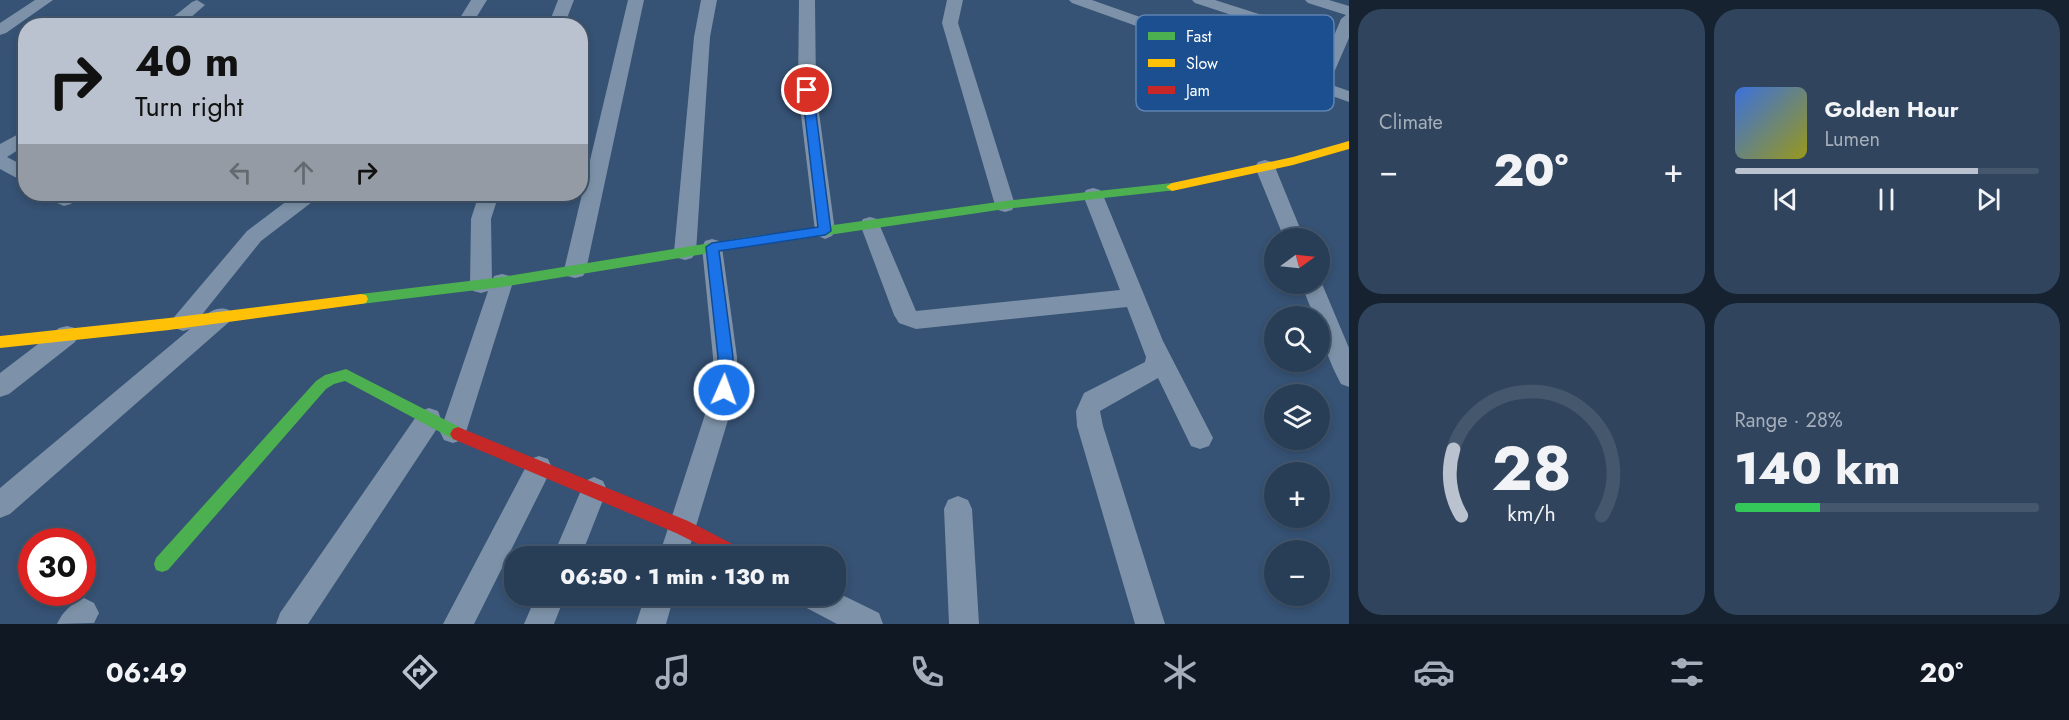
<!DOCTYPE html>
<meta charset="utf-8">
<style>
body{margin:0;font-family:Jost,sans-serif;background:#30455d;color:#f1f3f6;height:100vh;display:flex;flex-direction:column;font-size:22px;white-space:nowrap}
*{box-sizing:border-box;margin:0}
p{font-size:20px;color:#a5aeba}
.icon{flex:none;width:33px;height:33px;fill:none;stroke:currentColor;stroke-width:2;stroke-linecap:round;stroke-linejoin:round}
.map{position:relative;flex:1;overflow:hidden}
.side{display:flex;flex-direction:column;gap:9px;padding:9px;background:#162230;width:720px}
.side>*{flex:none}
.top-card{position:absolute;left:18px;top:18px;width:570px;height:183px;border-radius:24px;box-shadow:0 3px 9px #0003,0 0 0 2px #44576d;background:#b9c2ce;color:#111;overflow:hidden}
.needle{width:39px;rotate:75deg}
.fabs{position:absolute;left:1264px;top:228px;display:grid;gap:12px}
.fabs a{display:grid;place-items:center;width:66px;height:66px;border-radius:50%;background:#283e57;box-shadow:0 3px 9px #0003,0 0 0 2px #44576d;font-size:30px}
.speed{position:absolute;left:18px;top:528px;display:flex;gap:12px;font-size:30px;font-weight:700;text-align:center}
.speed>*{display:grid;place-content:center;width:78px;height:78px;border-radius:50%;background:#283e57;box-shadow:0 3px 9px #0003,0 0 0 2px #44576d;line-height:1}
.speed .limit{border:9px solid #d22;background:#fff;color:#111}
.pin{position:absolute;display:grid;place-items:center;width:51px;height:51px;color:#fff;margin:-26px;border:3px solid #fff;border-radius:50%;box-shadow:0 2px 6px #0007}
.me{position:absolute;width:66px;margin:-33px;rotate:2deg;stroke-linejoin:round;filter:drop-shadow(0 0 4px #0008)}
.turn{display:flex;align-items:center;gap:21px;height:126px;padding:0 18px;font-size:27px}
.turn .icon{width:78px;height:78px;stroke-width:2.5}
.turn b{display:block;font-size:42px;line-height:51px}
.lanes{display:flex;align-items:center;height:57px;padding:0 18px;background:#0003;justify-content:center;gap:30px;direction:ltr}
.lanes .off{opacity:.35}
.big{font-size:45px;font-weight:800;line-height:1.1}
.side .card{flex:1;display:flex;flex-direction:column;justify-content:center;gap:9px;min-width:0;padding:0 21px;border-radius:24px;background:#30455d}
.side .dial{align-items:center;gap:0}
.dial svg{height:156px;overflow:visible;fill:none;stroke:#44576d;stroke-width:7;stroke-linecap:round;text-anchor:middle}
.dial text{fill:#f1f3f6;stroke:none}
.song{display:flex;align-items:center;gap:18px}
.cover{width:72px;height:72px;border-radius:9px;background:linear-gradient(135deg,hsl(220 70% 55%),hsl(60 70% 35%))}
.played{height:6px;border-radius:3px;background:linear-gradient(90deg,#b9c2ce 80%,#44576d 80%)}
.keys{display:flex;justify-content:space-around;direction:ltr}
.heat{display:flex;justify-content:space-between;align-items:center;font-size:33px;direction:ltr}
.charge{height:9px;border-radius:4px;background:linear-gradient(90deg,#34c759 28%,#44576d 0)}
.side .tiles{flex:1;display:grid;gap:9px;grid-template-columns:repeat(2,1fr)}
.trip{position:absolute;left:504px;top:546px;width:342px;height:60px;border-radius:24px;background:#283e57;box-shadow:0 3px 9px #0003,0 0 0 2px #44576d;font-weight:800;line-height:60px;text-align:center}
.menu{display:flex;height:96px;justify-content:space-around;align-items:center;background:#101923;color:#a5aeba}
.menu .icon{width:42px;height:42px}
.menu .selected{color:#b9c2ce}
.menu b{font-size:27px;color:#f1f3f6}
main{display:flex;flex:1;min-height:0}
.map>svg:first-child{display:block}
.lines{fill:none;stroke-linecap:round;stroke-linejoin:round}
.street{fill:#7d92a8;fill-rule:evenodd}
.fast{fill:#4caf50;fill-rule:evenodd}
.slow{fill:#ffc107;fill-rule:evenodd}
.jam{fill:#c62828;fill-rule:evenodd}
.route{fill:#1a73e8;stroke:#114b97;stroke-width:1.5}
.key{fill:#1b4f8f;stroke:#5f84b1;stroke-width:1.5}
.key-label{font-size:16px;fill:#fff}
</style>
<main>
<div class="map">
<svg width="1349" height="624" viewBox="0 0 1349 624">
<rect width="100%" height="100%" fill="#365274"/>
<g class="lines">
<path class="street" d="M35 0H53L6 33 0 35V23Z
M197 0 205 5 181 26H162L192 2Z
M471 0H487L471 26H455Z
M558 0H574L564 26H548Z
M628 0H644L586 270 583 276 575 278 567 276 564 270Z
M701 0H717L710 37 696 252 692 258 685 260 678 258 674 252 694 37Z
M799 0H815L816 90 835 231 832 236 825 239 818 236 815 231 798 90Z
M947 0H963L958 23 1015 205 1012 210 1005 212 998 210 995 205 942 23Z
M1069 0H1092L1315 79 1329 47 1195 3 1192 0H1215L1333 38 1341 19 1346 15 1308 3 1305 0H1329L1349 6V38L1329 84 1349 91V102L1072 3Z
M26 130V145L7 157 26 167V183L0 169V144Z
M1265 160 1272 162 1275 167 1304 238H1284L1255 167 1258 162Z
M1093 188 1100 190 1103 195 1163 341 1213 438 1209 446 1200 449 1191 446 1158 378 1100 411 1103 426 1165 624H1135L1077 426 1076 411 1084 393 1145 362 1146 357 1127 307 916 329 899 323 894 315 860 224 863 219 870 217 877 219 916 311 1120 290 1083 195 1086 190Z
M45 194H70L74 199 71 204 64 206 48 199Z
M296 194H319L316 199 261 241 192 327C204 317 213 304 229 310L232 316 229 322 10 514 0 518V488L190 329 183 331 175 328 172 322 175 316 247 231Z
M479 194H499L491 219 492 281 494 276 502 274 510 276 513 282 466 432 462 440 453 443 444 440 440 432 488 291 481 293 473 291 470 285 471 219Z
M712 239 719 241 722 247 737 357V390L687 556H659L713 390V357L702 247 705 241Z
M1320 279 1349 348V387L1341 384C1330 363 1320 340 1320 316H1314L1301 284H1320Z
M67 326 75 328 79 335 75 342 9 394 0 397V373L59 328Z
M429 408 438 411 441 419 438 427 308 624H276L280 613 420 411Z
M539 456 548 459 552 468 474 624H443L530 459Z
M594 477 603 481 607 490 581 556H553L585 481Z
M958 496 968 500 972 509 979 624H949L944 509 948 500Z
M836 592 879 613 883 624H837L803 606 798 596H836Z
M536 596H565L554 624H524Z
M645 596H674L666 624H636Z
M84 598 94 603 99 613 94 623 57 624C63 611 71 604 84 598Z"/>
<path class="fast" d="M1172 183 1178 187 1176 190 1005 209 747 247 502 287 361 304 356 303 354 299 356 295 361 294 502 277 747 237 1005 201Z
M346 369 463 429 466 434 463 439 458 441 453 439 345 381 334 384 326 389 168 570 162 572 156 570 154 564 156 558 316 381 325 375Z"/>
<path class="slow" d="M1349 141V149L1293 165 1172 191 1166 187 1172 183 1293 157Z
M361 294 366 295 368 299 366 303 361 304 169 330 0 348V336L169 318Z"/>
<path class="jam" d="M458 427 688 521 744 550 746 556H722L676 533 453 439 450 434 453 429Z"/>
</g>
<path class="route" d="M807 86 813 90 831 231 825 235 719 251 733 357 732 390 730 395 724 397 719 395 717 390 718 357 706 247 712 243 818 227 802 90Z"/>
<rect x="1136" y="15" width="198" height="96" rx="9" class="key"/>
<rect x="1148" y="32" width="27" height="8" fill="#4caf50"/>
<rect x="1148" y="59" width="27" height="8" fill="#ffc107"/>
<rect x="1148" y="86" width="27" height="8" fill="#c62828"/>
<g class="key-label">
<text x="1186" y="42">Fast</text>
<text x="1186" y="69">Slow</text>
<text x="1186" y="96">Jam</text>
</g>
</svg>
<div class="fabs">
<a><svg class="needle" viewBox="-14 -14 28 28"><path d="M0-13l5 13h-10z" fill="#e53935"/><path d="M0 13l5-13h-10z" fill="#a5aeba"/></svg></a>
<a><svg class="icon" aria-label="search" viewBox="0 0 24 24"><circle cx="10" cy="10" r="6"/><path d="M15 15l6 6"/></svg></a>
<a><svg class="icon" aria-label="layers" viewBox="0 0 24 24"><path d="M12 4l9 5-9 5-9-5zM3 14l9 5 9-5"/></svg></a>
<a>+</a>
<a>−</a>
</div>
<div class="speed"><div class="limit">30</div></div>
<div class="pin" style="left:807px;top:90px;background:#d93025"><svg class="icon" aria-label="arrive" viewBox="0 0 24 24"><path d="M6 21V4h12l-3 4 3 4H6"/></svg></div>
<svg class="me" style="left:724px;top:390px" viewBox="-20 -20 40 40"><circle r="17" fill="#1a73e8" stroke="#fff" stroke-width="3"/><path d="M0-11L8 9 0 5-8 9z" fill="#fff"/></svg>
<div class="trip">06:50 · 1 min · 130 m</div>
<div class="top-card">
<div class="turn"><svg class="icon" aria-label="right" viewBox="0 0 24 24"><path d="M7 20v-9h11M14 6l5 5-5 5"/></svg><div><b>40 m</b>Turn right</div></div>
<div class="lanes"><svg class="icon off" aria-label="left" viewBox="0 0 24 24"><path d="M17 20v-9H6M10 6l-5 5 5 5"/></svg><svg class="icon off" aria-label="ahead" viewBox="0 0 24 24"><path d="M12 20V5M6 11l6-6 6 6"/></svg><svg class="icon" aria-label="right" viewBox="0 0 24 24"><path d="M7 20v-9h11M14 6l5 5-5 5"/></svg></div>
</div>
</div>
<section class="side">
<div class="tiles">
<div class="card"><p>Climate</p>
<div class="heat"><a>−</a><b class="big">20°</b><a>+</a></div>
</div>
<div class="card">
<div class="song"><i class="cover"></i><div><b>Golden Hour</b><p>Lumen</p></div></div>
<div class="played"></div>
<div class="keys"><svg class="icon" aria-label="previous" viewBox="0 0 24 24"><path d="M18 5L8 12l10 7zM5 5v14"/></svg><svg class="icon" aria-label="pause" viewBox="0 0 24 24"><path d="M8 5v14M16 5v14"/></svg><svg class="icon" aria-label="next" viewBox="0 0 24 24"><path d="M6 5l10 7-10 7zM19 5v14"/></svg></div>
</div>
<div class="card dial"><svg viewBox="0 0 100 80">
<path d="M14 69A42 42 0 1 1 86 69"/>
<path d="M14 69A42 42 0 0 1 10 35" stroke="#b9c2ce"/>
<text x="50" y="56" font-size="32" font-weight="700">28</text>
<text x="50" y="72" font-size="11">km/h</text>
</svg></div>
<div class="card"><p>Range · 28%</p><b class="big">140 km</b><div class="charge"></div></div>
</div>
</section>
</main>
<nav class="menu">
<b>06:49</b>
<svg class="icon selected" aria-label="directions" viewBox="0 0 24 24"><path d="M12 3l9 9-9 9-9-9zM9 14v-3h6M13 9l2 2-2 2"/></svg>
<svg class="icon" aria-label="music" viewBox="0 0 24 24"><path d="M9 18V5l10-2v13"/><circle cx="6" cy="18" r="3"/><circle cx="16" cy="16" r="3"/></svg>
<svg class="icon" aria-label="phone" viewBox="0 0 24 24"><path d="M5 4h4l2 5-3 2q2 4 5 5l2-3 5 2v4C11 20 4 13 5 4z"/></svg>
<svg class="icon" aria-label="climate" viewBox="0 0 24 24"><path d="M12 3v18M4 7l16 10M4 17L20 7"/></svg>
<svg class="icon" aria-label="car" viewBox="0 0 24 24"><path d="M5 17H2v-5l4-1 3-4h7l3 4 3 1v5h-3M9 17h6M6 11h13"/><circle cx="7" cy="17" r="2"/><circle cx="17" cy="17" r="2"/></svg>
<svg class="icon" aria-label="filters" viewBox="0 0 24 24"><path d="M4 7h16M4 17h16"/><circle cx="9" cy="7" r="2"/><circle cx="15" cy="17" r="2"/></svg>
<b>20°</b>
</nav>
